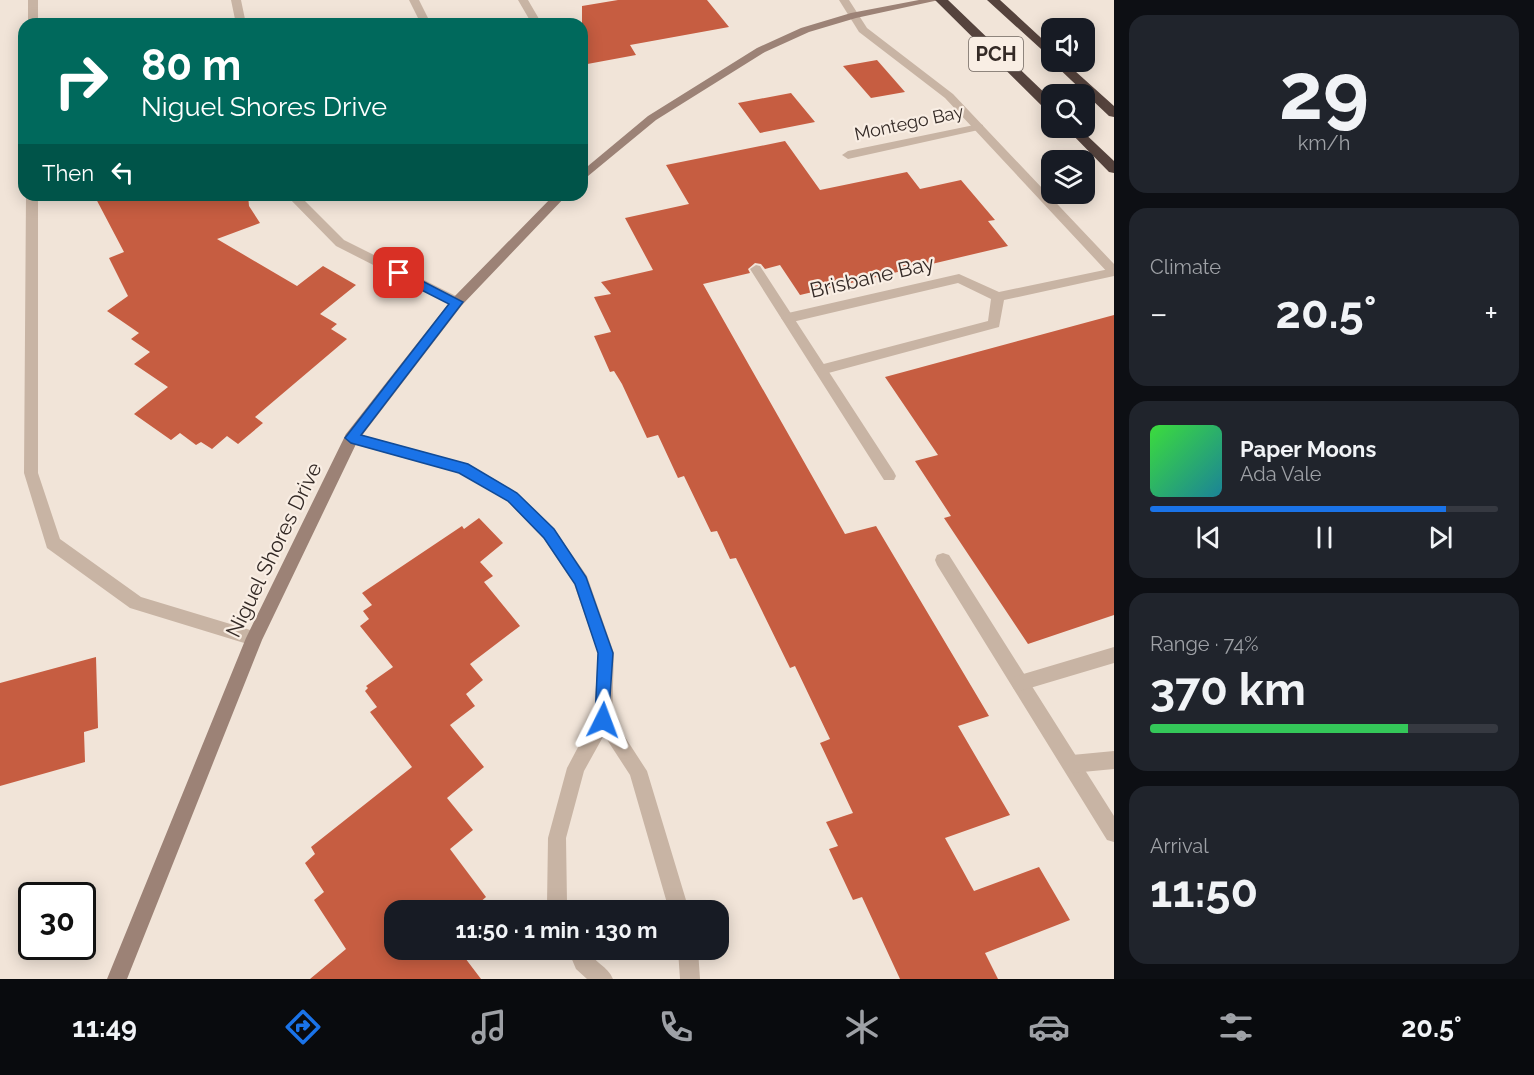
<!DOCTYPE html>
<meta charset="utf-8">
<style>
body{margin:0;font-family:Raleway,sans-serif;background:#20242c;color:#f1f3f6;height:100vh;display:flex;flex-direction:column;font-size:22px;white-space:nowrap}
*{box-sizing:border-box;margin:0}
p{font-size:20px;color:#9ea1a6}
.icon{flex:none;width:33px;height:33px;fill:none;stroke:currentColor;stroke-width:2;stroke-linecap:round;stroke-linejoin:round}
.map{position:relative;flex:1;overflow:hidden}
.sheet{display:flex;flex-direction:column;gap:15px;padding:15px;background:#0d0f14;width:420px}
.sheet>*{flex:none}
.top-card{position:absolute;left:18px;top:18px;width:570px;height:183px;border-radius:18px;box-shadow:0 3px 15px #0003;background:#00695c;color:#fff;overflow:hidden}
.buttons{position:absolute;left:1041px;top:18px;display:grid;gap:12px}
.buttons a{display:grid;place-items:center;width:54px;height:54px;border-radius:12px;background:#171b24;box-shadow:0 3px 15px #0003;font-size:30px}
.speed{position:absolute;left:18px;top:882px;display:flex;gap:12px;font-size:30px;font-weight:700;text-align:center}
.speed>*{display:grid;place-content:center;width:78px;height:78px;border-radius:50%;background:#171b24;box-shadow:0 3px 15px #0003;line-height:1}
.speed .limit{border:3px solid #111;border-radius:9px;background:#fff;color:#111}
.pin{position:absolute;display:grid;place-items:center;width:51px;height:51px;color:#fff;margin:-26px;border-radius:12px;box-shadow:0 3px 9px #0006}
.me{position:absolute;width:66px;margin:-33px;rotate:3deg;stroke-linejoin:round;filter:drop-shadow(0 0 4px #0008)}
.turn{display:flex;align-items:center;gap:21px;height:126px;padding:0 24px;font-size:27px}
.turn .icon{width:78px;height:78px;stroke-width:2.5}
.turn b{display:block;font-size:42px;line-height:51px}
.then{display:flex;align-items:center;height:57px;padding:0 24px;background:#0003;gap:12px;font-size:22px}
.big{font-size:45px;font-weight:700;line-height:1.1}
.sheet .tile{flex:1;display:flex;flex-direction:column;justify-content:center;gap:9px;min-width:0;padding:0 21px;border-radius:18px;background:#20242c}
.sheet .dial{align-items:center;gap:0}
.dial b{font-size:78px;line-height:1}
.song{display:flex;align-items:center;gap:18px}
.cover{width:72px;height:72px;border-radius:9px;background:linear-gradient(135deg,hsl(120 70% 55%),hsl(190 70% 35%))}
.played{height:6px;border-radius:3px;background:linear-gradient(90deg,#1a73e8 85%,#363941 85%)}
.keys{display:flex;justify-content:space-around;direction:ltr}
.heat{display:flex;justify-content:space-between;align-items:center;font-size:33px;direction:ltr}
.charge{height:9px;border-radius:4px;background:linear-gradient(90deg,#34c759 74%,#363941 0)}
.trip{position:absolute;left:384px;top:900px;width:345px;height:60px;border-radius:18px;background:#171b24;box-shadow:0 3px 15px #0003;font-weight:700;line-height:60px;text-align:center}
.dock{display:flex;height:96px;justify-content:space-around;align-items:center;background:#090b0e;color:#9ea1a6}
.dock .icon{width:42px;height:42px}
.dock .current{color:#1a73e8}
.dock b{font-size:27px;color:#f1f3f6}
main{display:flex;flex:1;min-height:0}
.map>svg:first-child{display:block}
.building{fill:#c65d41}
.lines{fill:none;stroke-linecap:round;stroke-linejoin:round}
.lane{fill:#c8b4a4;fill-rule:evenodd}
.street{fill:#c8b4a4;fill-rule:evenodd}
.secondary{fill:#9c8276;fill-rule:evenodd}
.highway{fill:#55433d;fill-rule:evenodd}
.route{fill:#1a73e8;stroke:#114b97;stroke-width:1.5}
.labels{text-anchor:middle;stroke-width:4.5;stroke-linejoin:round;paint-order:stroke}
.far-street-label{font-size:18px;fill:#342a26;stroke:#f9eee4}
.shield{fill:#f9eee4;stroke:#6f655f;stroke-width:1.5}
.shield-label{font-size:20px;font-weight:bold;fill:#342a26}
.street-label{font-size:21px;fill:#342a26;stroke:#f9eee4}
</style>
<main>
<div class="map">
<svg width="1114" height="979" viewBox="0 0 1114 979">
<rect width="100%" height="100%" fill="#f1e4d8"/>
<path class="building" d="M618 0H707L729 27 630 45 636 55 582 65V6Z
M877 60 905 92 871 98 843 66Z
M791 93 815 122 760 133 738 103Z
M785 141 820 190 907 172 920 189 961 180 995 220 988 221 1008 246 800 295 780 265 765 269 761 264 755 263 748 269 750 273 703 284 845 534 876 526 989 716 958 726 1010 815 945 838 974 891 1039 867 1070 920 985 953 998 979H900L862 897 853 900 829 849 838 846 826 822 853 813 820 743 830 739 795 666 790 668 736 558 730 559 717 531 711 532 684 476 678 478 658 435 647 438 622 384 614 371 610 372 594 336 611 332 594 297 611 294 601 282 653 270 625 218 689 204 666 165Z
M94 195H248L249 206 260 223 217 239 297 286 323 266 356 285 320 314 337 324 331 329 347 339 255 417 263 423 238 444 227 436 212 449 201 442 196 445 180 433 171 440 134 414 168 387 134 364 150 352 131 339 139 333 107 311 128 296 109 258 124 252Z
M1114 315V615L1028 644 944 518 951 516 915 461 938 455 885 377Z
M479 518 503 543 480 562 493 576 484 582 520 626 470 664 483 680 466 694 475 706 450 725 484 767 447 798 473 830 450 849 486 897 471 910H394V950H459L481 979H310L346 949 314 900 324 892 305 863 315 854 311 847 412 767 370 712 377 707 365 691 368 688 366 686 393 667 360 626 369 619 363 611 372 605 362 593 462 526 464 529Z
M96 657 98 728 84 732 85 762 0 786V683Z"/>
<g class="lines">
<path class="lane" d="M409 0H419L431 24H421Z
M518 0H528L542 24H532Z
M839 0H849L867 28 953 94 1114 264V276L1110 275 945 98 859 32Z
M756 265 760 266 894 472 896 476 894 480H884L750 269Z
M943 553 949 555 1114 816V842L1107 840 937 565 935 560 937 555Z"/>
<path class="street" d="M28 0H38V24H28Z
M231 0H241L246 24H236Z
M979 124 983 125V129L848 159 842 155 848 151Z
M26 195H38V473L60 539 141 597 260 633 262 638 260 643 254 646 130 608 47 548 24 473Z
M286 195H299L344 240 462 299 463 302 462 305H452L336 246Z
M1114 268V276L1004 300 999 327 821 375 814 370 816 366 988 321 991 299 958 283 788 323 781 318 788 313 959 274 999 292Z
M351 432 468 464 517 493 554 529 587 576 614 653 612 717 647 771 689 910H669L630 775 604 735 584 771 566 838 567 903 570 910H550L547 904 548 838 567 768 594 717 598 653 574 584 544 539 507 501 459 473 346 442 344 438 346 434Z
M1114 647V663L1020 691 1014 689 1011 683 1014 677 1020 675Z
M1114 751V769L1072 773 1066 770 1063 764 1066 758 1072 755Z
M568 950H588C593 962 608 966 613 979H587L576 969Z
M678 950H698L700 979H680Z"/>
<path class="secondary" d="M919 0H939L856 18 809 32 765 52 656 120 582 181V171L648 116 757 48 801 28 851 13Z
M554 195H567L462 305 357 442 262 640 127 979H107L246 638 346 434 452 299Z"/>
<path class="highway" d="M935 0H948L1052 100V112L1047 111Z
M987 0H1000L1052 48V59Z
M1052 62H1065L1114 106V117L1109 116Z
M1066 128H1079L1114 161V173L1109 172Z"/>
</g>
<path class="route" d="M399 269 463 302 361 435 468 464 517 493 554 529 586 577 613 653 608 725 603 727 597 725 595 720 598 653 575 584 544 538 508 501 459 473 351 443 345 438 449 304 394 276V270Z"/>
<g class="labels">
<g class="far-street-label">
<text transform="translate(909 123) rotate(-12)" y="6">Montego Bay</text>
</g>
<rect class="shield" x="969" y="37" width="54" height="34" rx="4.5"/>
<g class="shield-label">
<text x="996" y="61">PCH</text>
</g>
<g class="street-label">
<text transform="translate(872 277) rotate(-13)" y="7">Brisbane Bay</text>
<text transform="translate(274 550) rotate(-64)" y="7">Niguel Shores Drive</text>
</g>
</g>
</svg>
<div class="buttons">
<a><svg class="icon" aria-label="sound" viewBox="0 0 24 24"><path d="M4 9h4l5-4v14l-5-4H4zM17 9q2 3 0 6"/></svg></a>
<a><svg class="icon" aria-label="search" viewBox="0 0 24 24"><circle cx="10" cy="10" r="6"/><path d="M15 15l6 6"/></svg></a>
<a><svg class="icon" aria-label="layers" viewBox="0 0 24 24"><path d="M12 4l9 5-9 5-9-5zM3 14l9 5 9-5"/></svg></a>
</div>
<div class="speed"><div class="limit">30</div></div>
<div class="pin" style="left:399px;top:273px;background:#d93025"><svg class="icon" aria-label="arrive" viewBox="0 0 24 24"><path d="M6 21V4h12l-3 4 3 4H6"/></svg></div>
<svg class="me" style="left:603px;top:720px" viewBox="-20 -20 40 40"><path d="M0-17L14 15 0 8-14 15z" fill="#1a73e8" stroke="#fff" stroke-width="4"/></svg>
<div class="trip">11:50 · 1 min · 130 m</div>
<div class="top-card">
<div class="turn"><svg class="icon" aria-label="right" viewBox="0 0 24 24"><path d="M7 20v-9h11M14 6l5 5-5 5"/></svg><div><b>80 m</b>Niguel Shores Drive</div></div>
<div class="then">Then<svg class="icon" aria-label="left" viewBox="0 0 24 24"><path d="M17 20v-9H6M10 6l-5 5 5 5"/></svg></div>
</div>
</div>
<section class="sheet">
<div class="tile dial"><b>29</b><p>km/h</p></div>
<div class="tile"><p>Climate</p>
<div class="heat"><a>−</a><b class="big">20.5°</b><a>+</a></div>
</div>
<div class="tile">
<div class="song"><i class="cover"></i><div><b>Paper Moons</b><p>Ada Vale</p></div></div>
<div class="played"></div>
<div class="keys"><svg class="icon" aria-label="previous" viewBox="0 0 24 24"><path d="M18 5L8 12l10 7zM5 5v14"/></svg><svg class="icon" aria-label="pause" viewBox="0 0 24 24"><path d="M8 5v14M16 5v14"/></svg><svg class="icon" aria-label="next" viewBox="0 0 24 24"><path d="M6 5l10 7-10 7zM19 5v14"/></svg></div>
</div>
<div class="tile"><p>Range · 74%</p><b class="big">370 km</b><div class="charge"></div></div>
<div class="tile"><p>Arrival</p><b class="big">11:50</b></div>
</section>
</main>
<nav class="dock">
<b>11:49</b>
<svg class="icon current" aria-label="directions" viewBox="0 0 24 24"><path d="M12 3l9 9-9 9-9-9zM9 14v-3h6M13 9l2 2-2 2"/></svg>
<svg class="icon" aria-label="music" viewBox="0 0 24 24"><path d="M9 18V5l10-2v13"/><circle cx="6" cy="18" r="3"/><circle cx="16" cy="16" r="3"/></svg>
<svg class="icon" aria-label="phone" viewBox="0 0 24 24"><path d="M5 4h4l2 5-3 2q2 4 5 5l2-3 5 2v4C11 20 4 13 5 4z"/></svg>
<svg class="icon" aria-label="climate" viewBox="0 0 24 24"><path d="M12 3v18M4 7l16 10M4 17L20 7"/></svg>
<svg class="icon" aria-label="car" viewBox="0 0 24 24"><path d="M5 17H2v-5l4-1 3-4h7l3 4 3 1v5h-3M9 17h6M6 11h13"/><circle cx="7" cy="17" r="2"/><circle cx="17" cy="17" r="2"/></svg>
<svg class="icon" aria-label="filters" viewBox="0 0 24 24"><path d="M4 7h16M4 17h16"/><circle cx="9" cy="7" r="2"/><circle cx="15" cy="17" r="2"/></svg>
<b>20.5°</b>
</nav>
